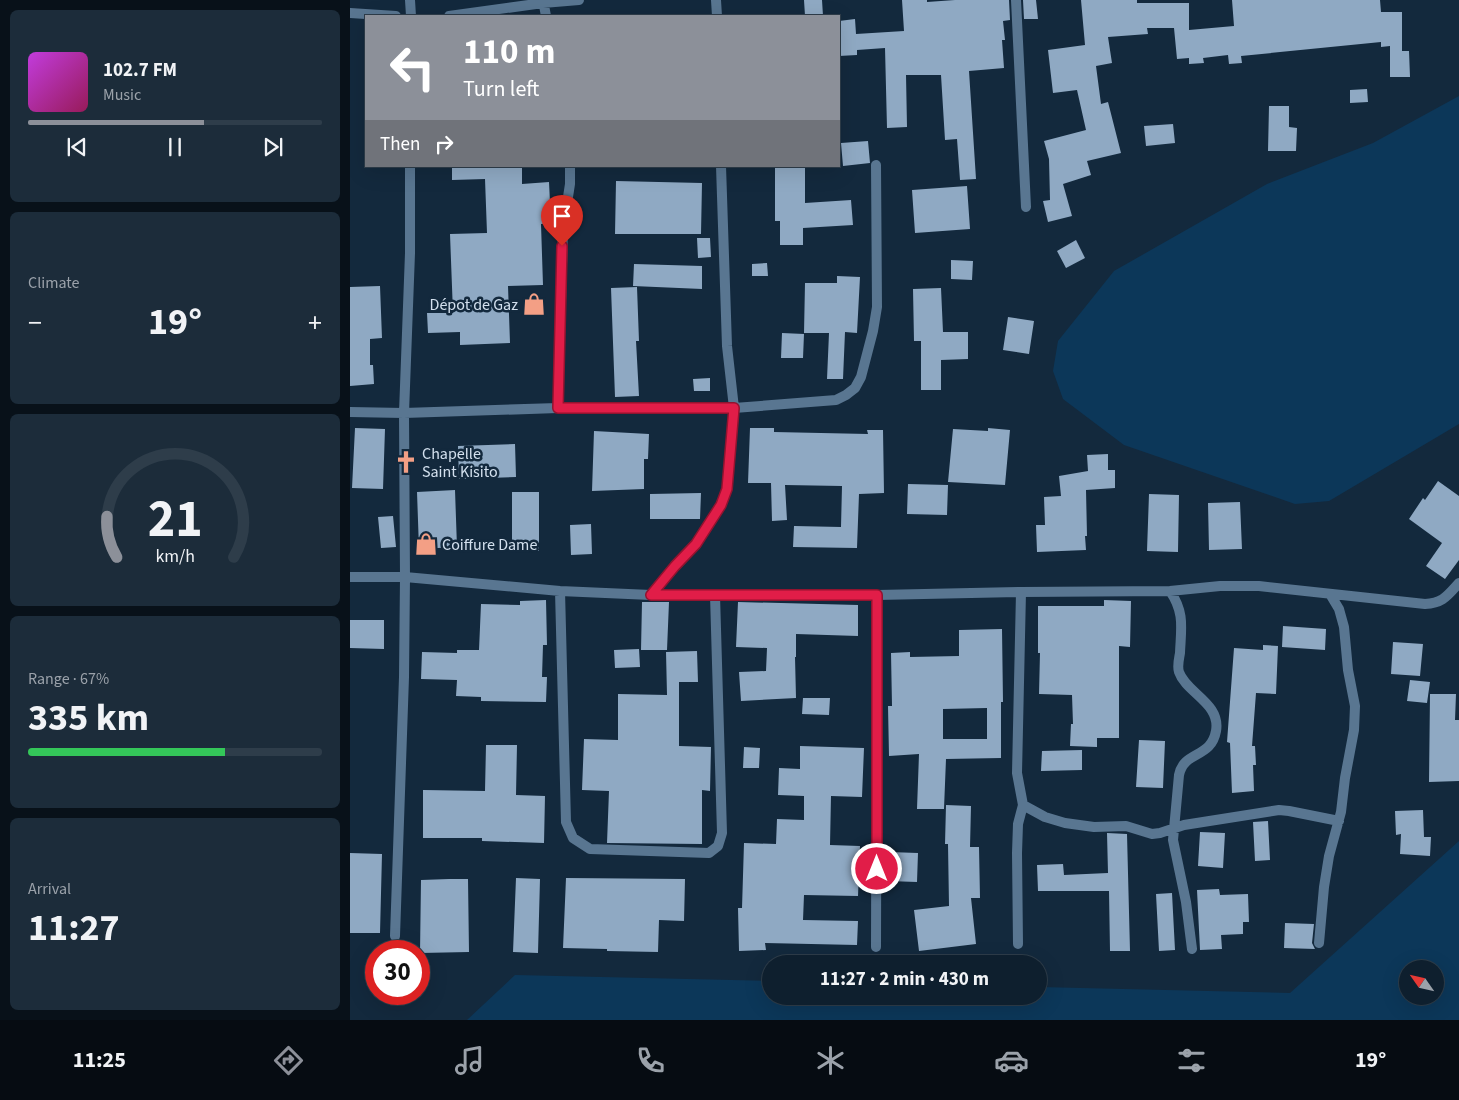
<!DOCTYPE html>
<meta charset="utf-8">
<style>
body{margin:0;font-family:"Source Sans 3",sans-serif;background:#1c2c3a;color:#f1f3f6;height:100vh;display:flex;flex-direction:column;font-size:19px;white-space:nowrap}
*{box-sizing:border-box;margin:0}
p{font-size:16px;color:#9ba2aa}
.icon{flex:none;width:28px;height:28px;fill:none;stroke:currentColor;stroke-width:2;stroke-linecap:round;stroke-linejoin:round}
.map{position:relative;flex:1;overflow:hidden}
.panel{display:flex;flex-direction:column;gap:10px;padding:10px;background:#081119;width:350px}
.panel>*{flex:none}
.hud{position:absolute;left:15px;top:15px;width:475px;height:152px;border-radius:0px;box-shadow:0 5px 20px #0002,0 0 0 1px #2e3d4a;background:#8c9099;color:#fff;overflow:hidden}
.needle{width:32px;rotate:304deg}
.controls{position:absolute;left:1049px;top:960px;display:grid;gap:10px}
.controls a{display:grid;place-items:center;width:45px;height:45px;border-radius:50%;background:#0e1f2e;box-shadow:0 5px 20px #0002,0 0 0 1px #2e3d4a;font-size:25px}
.speed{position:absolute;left:15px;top:940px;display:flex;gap:10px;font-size:25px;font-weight:700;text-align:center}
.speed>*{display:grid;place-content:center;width:65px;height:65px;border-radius:50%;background:#0e1f2e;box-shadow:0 5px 20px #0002,0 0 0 1px #2e3d4a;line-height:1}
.speed .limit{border:8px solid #d22;background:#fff;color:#111}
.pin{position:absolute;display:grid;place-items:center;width:42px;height:42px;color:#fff;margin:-51px -21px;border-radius:50% 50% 50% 0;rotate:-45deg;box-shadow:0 0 5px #0007}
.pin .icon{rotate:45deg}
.me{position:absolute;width:55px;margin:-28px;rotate:0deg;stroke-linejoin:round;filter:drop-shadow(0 0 4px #0008)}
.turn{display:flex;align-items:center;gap:18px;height:105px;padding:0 15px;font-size:22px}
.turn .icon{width:65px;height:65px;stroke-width:2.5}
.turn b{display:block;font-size:35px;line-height:42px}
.then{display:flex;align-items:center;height:48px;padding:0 15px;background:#0003;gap:10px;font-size:19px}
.big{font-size:38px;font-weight:700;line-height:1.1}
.panel .card{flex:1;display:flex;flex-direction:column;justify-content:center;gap:8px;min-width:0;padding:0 18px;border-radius:8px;background:#1c2c3a}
.panel .dial{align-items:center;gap:0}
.dial svg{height:130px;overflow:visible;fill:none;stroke:#2e3d4a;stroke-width:7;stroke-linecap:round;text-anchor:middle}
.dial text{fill:#f1f3f6;stroke:none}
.song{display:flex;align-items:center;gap:15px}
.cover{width:60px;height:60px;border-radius:8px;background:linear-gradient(135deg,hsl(290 70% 55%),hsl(330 70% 35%))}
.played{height:5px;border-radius:2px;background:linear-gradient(90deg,#8c9099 60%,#2e3d4a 60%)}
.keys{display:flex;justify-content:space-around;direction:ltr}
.heat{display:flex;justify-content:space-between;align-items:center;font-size:28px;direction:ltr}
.charge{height:8px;border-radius:4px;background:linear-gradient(90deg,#34c759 67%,#2e3d4a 0)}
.trip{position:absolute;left:412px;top:955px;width:285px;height:50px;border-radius:25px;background:#0e1f2e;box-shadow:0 5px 20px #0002,0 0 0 1px #2e3d4a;font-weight:700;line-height:50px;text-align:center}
.tabs{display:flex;height:80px;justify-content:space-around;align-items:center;background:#060c12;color:#9ba2aa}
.tabs .icon{width:35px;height:35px}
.tabs .active{color:#8c9099}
.tabs b{font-size:22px;color:#f1f3f6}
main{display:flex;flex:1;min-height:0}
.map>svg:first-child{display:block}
.green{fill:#0c3759;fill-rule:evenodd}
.building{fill:#8fa9c3;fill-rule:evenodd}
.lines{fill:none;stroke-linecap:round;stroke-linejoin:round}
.street{stroke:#597691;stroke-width:10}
.route-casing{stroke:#92132f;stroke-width:12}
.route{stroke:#e11d48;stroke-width:9}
.labels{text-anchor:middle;stroke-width:5;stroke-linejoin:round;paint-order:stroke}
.poi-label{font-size:16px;fill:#d3e0ee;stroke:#13293d;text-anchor:start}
</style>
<main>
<section class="panel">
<div class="card">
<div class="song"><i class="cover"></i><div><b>102.7 FM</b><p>Music</p></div></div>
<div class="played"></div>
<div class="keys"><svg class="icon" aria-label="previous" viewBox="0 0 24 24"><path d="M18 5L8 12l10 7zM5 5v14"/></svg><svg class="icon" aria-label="pause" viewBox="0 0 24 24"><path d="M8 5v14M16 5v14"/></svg><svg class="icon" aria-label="next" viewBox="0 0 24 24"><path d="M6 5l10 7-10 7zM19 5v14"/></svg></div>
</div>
<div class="card"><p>Climate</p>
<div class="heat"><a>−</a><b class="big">19°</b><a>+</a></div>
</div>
<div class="card dial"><svg viewBox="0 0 100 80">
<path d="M14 69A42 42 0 1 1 86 69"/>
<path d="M14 69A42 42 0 0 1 8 44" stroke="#8c9099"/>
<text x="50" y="56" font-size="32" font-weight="700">21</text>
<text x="50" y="72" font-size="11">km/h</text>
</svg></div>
<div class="card"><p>Range · 67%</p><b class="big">335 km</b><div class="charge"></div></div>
<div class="card"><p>Arrival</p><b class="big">11:27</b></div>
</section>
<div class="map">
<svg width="1109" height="1020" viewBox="0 0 1109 1020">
<rect width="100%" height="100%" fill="#13293d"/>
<path class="green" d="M1109 96V424L979 501 945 504 774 445 713 399 703 371 708 341 764 271 917 184 1023 143Z
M1109 841V1020H117L165 975 421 981V996H689V987L940 993ZM1058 969H1085V996H1058Z"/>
<path class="building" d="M454 0H472L473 16H455Z
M552 0H577V2L605 0H659L660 20 653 21 655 40H652L654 68 619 71 626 179 610 180 607 139 595 140 591 75H556L557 127 537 128 535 48 507 50V55L489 56V21L505 19 506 34 554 31Z
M673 0H686L688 19H674Z
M731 0H787V3H839V30L884 26 882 0H1030L1031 12H1052V51H1059L1060 77H1040V46L1031 47V42L891 56 892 63 879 64 878 55 853 58 854 63 839 64V58L827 59 824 28H797L798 34 758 37 762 63 746 66 751 104 758 102 771 153 737 161 741 175 713 184 722 216 698 222 693 201 700 200 699 159 694 141 736 130 727 90 703 93 698 50 735 45Z
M1017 89 1018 102 1000 103V90Z
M919 106H939V127L947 128 946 151H918Z
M823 124 825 143 796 146 794 126Z
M518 141 520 163 493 166 491 143Z
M102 166H172V184L199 182 201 223 191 224 193 285 158 286 160 343 110 345V332L78 333 77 313H103L100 234 137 233 135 179 102 180Z
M425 166H455V203L501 200 503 225 453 228V245H430V221H425Z
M266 181 352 183 351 234H265Z
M617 186 620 229 565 233 562 190Z
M347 238H360L361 257 348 258Z
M726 240 735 258 716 268 707 251Z
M601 260 623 261 622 280 601 279Z
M417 263 418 276H402V264Z
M284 264 352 266V289L283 286Z
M487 276 510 277 507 333 495 332 493 379H477L479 333H454L455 283H487Z
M30 286 32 338 20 339V365H23L24 384 0 386V287Z
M287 287 289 341H286L289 396 265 397 261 288Z
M591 288 593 332H618V359L591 360V390H571V341H564L563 289Z
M658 317 684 321 679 354 653 350Z
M432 333 454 334 453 358H431Z
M360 378V391H344L343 379Z
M5 428 35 429 33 489 2 488Z
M400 428H424V432L518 434 517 430H533L534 493 509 494 507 548 443 547 444 526 491 527 492 486 435 485 437 520 422 521 421 483H398Z
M638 428 660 430 655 485 598 482 603 429 638 431Z
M244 431 299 434 298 459H294V489L242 491Z
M165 444 166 477 109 479 108 446Z
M758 454V470H765V488L736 490 737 536H735L736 550 687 552 686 525H695L694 497 711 496 709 476 738 471 737 455Z
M1088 481 1109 496V560L1095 579 1076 566 1092 543 1059 519 1073 498 1075 500Z
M558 484 598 485 597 515 557 514Z
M105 490 107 547 69 549 67 492Z
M162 492H189V551H162Z
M351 493 350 519H300V494Z
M799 494 829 495 828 552 797 551Z
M890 502 892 549 859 550 858 503Z
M43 516 46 547 31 548 28 517Z
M241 524 242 554 221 555 220 525Z
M196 600 197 645H193L192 677H197L196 702 131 701V697L106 696 107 680 71 679 72 652 107 653V650H129L131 604 170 605V601Z
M754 600 781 601 780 647 769 646V738H747V747L720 746 721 724H723L722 695 689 694 690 653H688V606H754Z
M292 602H319L317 650H291Z
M388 602 508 605V636L446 634V657H445L446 698 391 701 389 672 416 671 417 648 386 647Z
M0 620H34V649L0 648Z
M933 626 976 629 975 650 932 647Z
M652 629 653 702H651V758L596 759 594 809H567L569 754 539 756 538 706H542L541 653 560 652V657L609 656V630ZM637 708V739H593V709Z
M1043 642 1073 644 1070 676 1041 674Z
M913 645 928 646 926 694 906 693 902 746H905L906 765H903L904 791 882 793 880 743 877 742 884 648 913 650Z
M289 649 290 667 265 668 264 650Z
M347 651 348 682H329V746L361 747 360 791 352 790V844L257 843 259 791 232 790 234 739 268 740V694L317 695 316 652Z
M1060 680 1080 682 1077 703 1057 701Z
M1080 694H1106L1105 720H1109V781L1079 782Z
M453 698H480L479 715 452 714Z
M789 740 815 741 813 788 786 787Z
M136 745H167L166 795 195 796 194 843 132 841V838H73V790L135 791Z
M450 746 514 748 512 797 481 796 480 845 510 846 508 896 454 895 453 920 508 921 507 945 415 943 416 950 389 951 388 908H392L394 843 426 844 427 819 454 820V796L428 795 429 768 450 769Z
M394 747 410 748 409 768H393Z
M732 750V770L691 771 692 751Z
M596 805 621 806 620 847H629L630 898H621L626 944 569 951 564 910 599 906 598 844H595Z
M1073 810 1074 837H1081L1080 856 1050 854 1051 834 1046 835 1045 811Z
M918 821 920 860 905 861 903 822Z
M850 832 875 833 873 868 848 866Z
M757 833 777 834 780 951H760L759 891H688L687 865 713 864 714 875 758 873Z
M539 852 568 853 567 882 538 881Z
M0 853 32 854 30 933H0Z
M166 878 190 879 188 953 163 952Z
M216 878 335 879 334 921 309 920 308 952 257 951V949L213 948Z
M99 879H118L119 952 70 953 71 880Z
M869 889 870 895 898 894 899 922H893V934L871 935 872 949 850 950 847 890Z
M822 893 825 950 809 951 806 894Z
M935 923 964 924 962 943 965 949 934 948Z"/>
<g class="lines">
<path class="street" d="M60 0 61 16
M193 0 196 16
M366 0 367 16
M666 0 676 207
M0 13 46 16
M99 16 193 3 229 0
M208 408 213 229 220 184V166
M0 412 54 413 208 408H384L486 400 496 395 505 388 511 377 523 331 527 307 526 165
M0 577H55L210 591 301 595H527L671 592 820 591 870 586H909L1075 604C1093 603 1097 596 1109 583
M210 591 216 822 223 838 240 849 359 853 368 846 372 833 365 595
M820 591C835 613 831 628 830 653 829 659 827 666 829 672 836 693 871 703 866 731 861 759 834 750 829 775L823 840 836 902 842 949
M301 595 325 566 346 544 371 505 377 489 384 408 377 346 371 166
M673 805 695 817 715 823 744 827 776 826 802 834 810 833 834 825 929 810 939 811 989 821
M45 936 54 677 55 577 54 413 60 253V166
M969 943 974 887 979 856 991 812 995 778 1004 730 1005 706 998 670 994 627 989 609 980 594
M668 944 667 853 668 824 673 805 667 773 671 592
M526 947 527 595"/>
</g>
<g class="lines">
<defs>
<path id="route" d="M212 246 208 408H384L377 489 371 505 346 544 325 566 301 595H527V869"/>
</defs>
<use href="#route" class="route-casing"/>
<use href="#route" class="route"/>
</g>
<defs>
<symbol id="shop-bare" viewBox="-9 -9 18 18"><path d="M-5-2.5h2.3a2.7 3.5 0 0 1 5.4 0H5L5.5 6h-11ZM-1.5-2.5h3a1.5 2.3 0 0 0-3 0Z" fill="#f39f85" stroke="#13293d" stroke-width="2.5" paint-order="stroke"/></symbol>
<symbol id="church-bare" viewBox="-9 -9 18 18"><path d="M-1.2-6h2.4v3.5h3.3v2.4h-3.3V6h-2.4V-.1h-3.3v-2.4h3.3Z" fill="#f39f85" stroke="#13293d" stroke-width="2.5" paint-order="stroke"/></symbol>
</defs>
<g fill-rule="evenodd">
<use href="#shop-bare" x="168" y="288" width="32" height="32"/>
<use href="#church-bare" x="40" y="446" width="32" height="32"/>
<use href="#shop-bare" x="60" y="528" width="32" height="32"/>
</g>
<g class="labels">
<g class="poi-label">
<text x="168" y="310" text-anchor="end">Dépot de Gaz</text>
<text x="72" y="459">Chapelle<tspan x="72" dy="18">Saint Kisito</tspan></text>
<text x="92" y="550">Coiffure Dame</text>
</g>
</g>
</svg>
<div class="controls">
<a><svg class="needle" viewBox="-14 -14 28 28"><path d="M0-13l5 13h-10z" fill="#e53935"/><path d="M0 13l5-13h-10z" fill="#9ba2aa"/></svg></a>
</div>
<div class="speed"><div class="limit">30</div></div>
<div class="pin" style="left:212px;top:246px;background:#d93025"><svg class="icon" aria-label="arrive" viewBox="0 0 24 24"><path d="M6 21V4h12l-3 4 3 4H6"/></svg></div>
<svg class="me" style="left:527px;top:869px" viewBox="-20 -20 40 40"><circle r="17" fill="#e11d48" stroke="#fff" stroke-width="3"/><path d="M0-11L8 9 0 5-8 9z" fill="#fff"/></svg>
<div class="trip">11:27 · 2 min · 430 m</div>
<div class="hud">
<div class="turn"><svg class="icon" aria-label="left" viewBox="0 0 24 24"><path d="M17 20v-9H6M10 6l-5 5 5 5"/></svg><div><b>110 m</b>Turn left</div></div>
<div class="then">Then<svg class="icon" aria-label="right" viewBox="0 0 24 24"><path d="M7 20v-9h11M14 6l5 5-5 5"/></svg></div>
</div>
</div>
</main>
<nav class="tabs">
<b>11:25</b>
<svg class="icon active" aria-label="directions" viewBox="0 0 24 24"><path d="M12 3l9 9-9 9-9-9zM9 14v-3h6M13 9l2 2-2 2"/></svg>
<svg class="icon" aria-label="music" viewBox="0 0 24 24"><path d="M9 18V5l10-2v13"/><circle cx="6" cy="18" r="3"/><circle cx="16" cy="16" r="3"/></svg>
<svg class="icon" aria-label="phone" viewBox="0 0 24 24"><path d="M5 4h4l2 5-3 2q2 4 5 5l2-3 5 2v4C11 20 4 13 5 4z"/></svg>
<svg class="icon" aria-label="climate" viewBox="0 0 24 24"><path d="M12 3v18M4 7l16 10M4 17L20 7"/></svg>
<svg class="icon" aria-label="car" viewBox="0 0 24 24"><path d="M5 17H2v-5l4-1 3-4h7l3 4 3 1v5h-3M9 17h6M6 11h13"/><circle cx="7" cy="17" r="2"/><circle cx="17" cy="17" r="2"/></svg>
<svg class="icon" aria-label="filters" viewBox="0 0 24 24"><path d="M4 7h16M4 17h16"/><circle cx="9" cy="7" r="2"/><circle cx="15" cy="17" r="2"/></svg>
<b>19°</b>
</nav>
